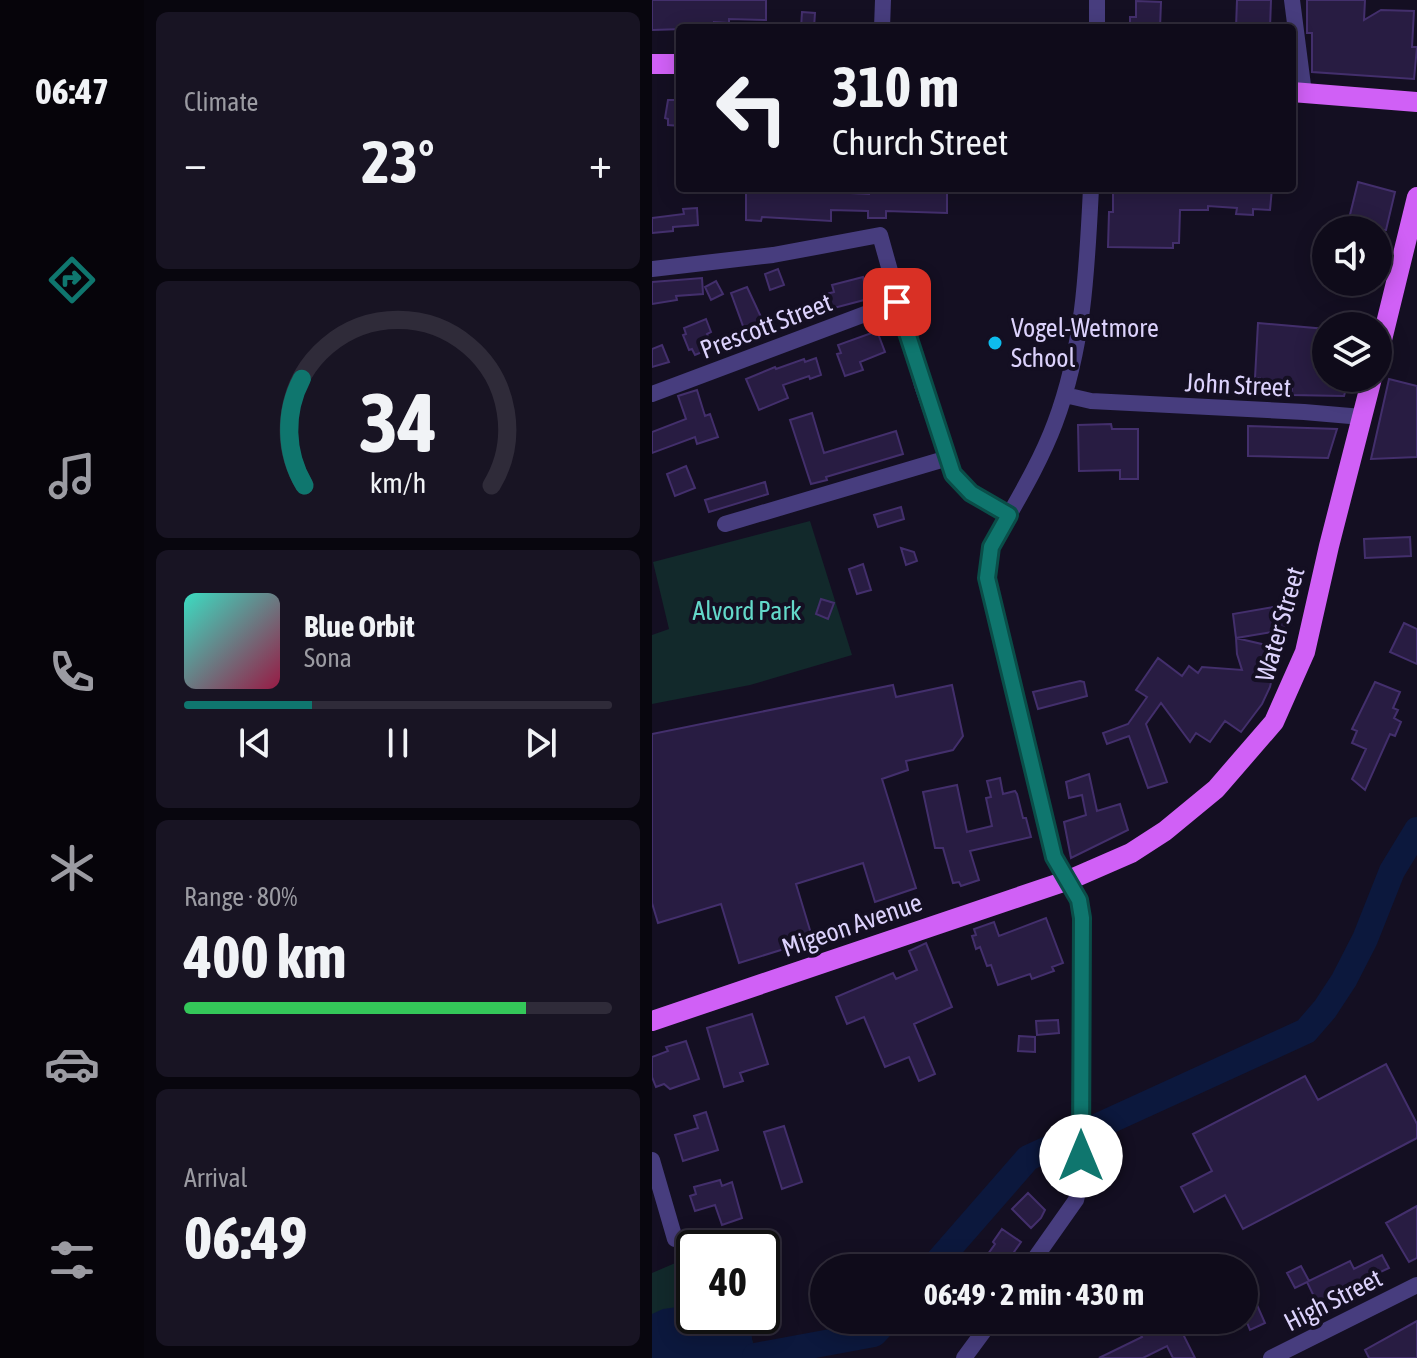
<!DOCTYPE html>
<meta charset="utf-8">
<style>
body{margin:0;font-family:"Asap Condensed",sans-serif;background:#181423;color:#f1f3f6;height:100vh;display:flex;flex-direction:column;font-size:30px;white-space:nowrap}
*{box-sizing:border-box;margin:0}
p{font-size:26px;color:#9b9ba2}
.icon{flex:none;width:44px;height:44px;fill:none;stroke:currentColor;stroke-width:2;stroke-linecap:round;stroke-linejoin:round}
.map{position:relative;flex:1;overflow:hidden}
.details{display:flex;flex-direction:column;gap:12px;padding:12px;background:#08060e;width:508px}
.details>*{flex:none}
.guide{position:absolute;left:24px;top:24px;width:620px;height:168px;border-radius:8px;box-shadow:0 4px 20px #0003,0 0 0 2px #2f2b39;background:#0f0b1a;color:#f1f3f6;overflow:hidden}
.controls{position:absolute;left:660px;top:216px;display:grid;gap:16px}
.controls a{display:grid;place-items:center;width:80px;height:80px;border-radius:50%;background:#0f0b1a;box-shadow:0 4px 20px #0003,0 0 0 2px #2f2b39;font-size:40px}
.speed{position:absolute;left:24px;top:1230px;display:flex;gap:16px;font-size:40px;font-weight:700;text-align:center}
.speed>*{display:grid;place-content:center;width:104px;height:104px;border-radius:50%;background:#0f0b1a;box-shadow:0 4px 20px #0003,0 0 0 2px #2f2b39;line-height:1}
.speed .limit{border:4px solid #111;border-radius:12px;background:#fff;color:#111}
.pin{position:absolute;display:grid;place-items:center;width:68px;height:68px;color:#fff;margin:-34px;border-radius:16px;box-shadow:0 4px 12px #0006}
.me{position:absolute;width:88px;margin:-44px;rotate:0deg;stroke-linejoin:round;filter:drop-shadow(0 0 6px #0008)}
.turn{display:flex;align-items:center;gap:28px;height:168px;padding:0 24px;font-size:36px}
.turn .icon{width:104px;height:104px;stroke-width:2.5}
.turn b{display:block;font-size:56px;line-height:68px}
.big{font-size:60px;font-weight:700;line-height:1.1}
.details .widget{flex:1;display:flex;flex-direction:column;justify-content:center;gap:12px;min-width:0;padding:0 28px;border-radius:12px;background:#181423}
.details .dial{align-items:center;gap:0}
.dial svg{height:208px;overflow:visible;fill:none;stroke:#2f2b39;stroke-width:7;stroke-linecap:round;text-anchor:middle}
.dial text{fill:#f1f3f6;stroke:none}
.song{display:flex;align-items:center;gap:24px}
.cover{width:96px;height:96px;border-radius:12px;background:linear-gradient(135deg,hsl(170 70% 55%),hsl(340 70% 35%))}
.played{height:8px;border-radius:4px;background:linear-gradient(90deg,#0f766e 30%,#2f2b39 30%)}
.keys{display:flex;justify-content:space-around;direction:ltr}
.heat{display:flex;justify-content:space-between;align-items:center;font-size:44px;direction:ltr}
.charge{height:12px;border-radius:6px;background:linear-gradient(90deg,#34c759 80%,#2f2b39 0)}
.trip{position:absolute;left:158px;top:1254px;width:448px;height:80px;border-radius:40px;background:#0f0b1a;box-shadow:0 4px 20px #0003,0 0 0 2px #2f2b39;font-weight:700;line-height:80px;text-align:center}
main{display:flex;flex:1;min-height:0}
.tab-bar{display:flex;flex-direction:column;width:144px;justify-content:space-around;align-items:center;background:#06040a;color:#9b9ba2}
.tab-bar .icon{width:56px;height:56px}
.tab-bar .on{color:#0f766e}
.tab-bar b{font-size:36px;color:#f1f3f6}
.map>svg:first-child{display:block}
.green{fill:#12292b}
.water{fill:#0c183d}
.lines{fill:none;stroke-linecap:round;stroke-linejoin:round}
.river{stroke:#0c183d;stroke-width:26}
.building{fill:#281c42;stroke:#432f6c;stroke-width:2}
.minor{stroke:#473d7e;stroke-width:16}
.major{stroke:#d060f6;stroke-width:20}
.route-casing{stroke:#0a4d48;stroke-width:20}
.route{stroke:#0f766e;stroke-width:14}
.poi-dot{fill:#0ebced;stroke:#140f22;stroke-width:3}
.labels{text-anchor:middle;stroke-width:8;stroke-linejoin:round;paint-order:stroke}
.street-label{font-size:26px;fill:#dcd2fc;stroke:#140f22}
.poi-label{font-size:26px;fill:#dcd2fc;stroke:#140f22;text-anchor:start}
.park-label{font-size:26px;fill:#63d8c9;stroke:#140f22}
</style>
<main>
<nav class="tab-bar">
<b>06:47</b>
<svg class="icon on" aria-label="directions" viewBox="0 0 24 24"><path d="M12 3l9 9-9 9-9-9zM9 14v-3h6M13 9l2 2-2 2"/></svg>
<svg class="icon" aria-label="music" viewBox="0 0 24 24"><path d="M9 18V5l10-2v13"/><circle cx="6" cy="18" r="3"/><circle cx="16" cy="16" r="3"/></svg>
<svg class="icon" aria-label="phone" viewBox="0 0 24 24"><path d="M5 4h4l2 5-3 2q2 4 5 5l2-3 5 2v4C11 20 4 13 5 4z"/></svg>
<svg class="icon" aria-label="climate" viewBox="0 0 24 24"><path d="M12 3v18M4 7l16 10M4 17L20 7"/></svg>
<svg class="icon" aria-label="car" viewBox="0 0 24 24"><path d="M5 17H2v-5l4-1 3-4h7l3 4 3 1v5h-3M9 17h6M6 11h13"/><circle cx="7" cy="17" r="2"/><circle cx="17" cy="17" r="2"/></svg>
<svg class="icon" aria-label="filters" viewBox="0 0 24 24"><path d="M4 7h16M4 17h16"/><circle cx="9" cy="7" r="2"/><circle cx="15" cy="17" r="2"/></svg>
</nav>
<section class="details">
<div class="widget"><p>Climate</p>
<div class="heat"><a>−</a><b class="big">23°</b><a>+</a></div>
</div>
<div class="widget dial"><svg viewBox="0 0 100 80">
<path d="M14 69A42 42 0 1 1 86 69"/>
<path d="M14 69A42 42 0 0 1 13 28" stroke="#0f766e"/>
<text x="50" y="56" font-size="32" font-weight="700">34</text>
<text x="50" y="72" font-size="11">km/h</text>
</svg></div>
<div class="widget">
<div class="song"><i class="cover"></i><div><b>Blue Orbit</b><p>Sona</p></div></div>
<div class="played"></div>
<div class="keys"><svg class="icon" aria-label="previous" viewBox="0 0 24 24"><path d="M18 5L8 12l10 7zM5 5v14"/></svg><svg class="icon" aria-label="pause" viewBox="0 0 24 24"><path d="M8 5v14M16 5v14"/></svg><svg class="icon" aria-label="next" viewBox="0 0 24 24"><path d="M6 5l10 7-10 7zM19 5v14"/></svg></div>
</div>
<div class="widget"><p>Range · 80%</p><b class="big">400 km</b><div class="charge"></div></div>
<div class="widget"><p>Arrival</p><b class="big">06:49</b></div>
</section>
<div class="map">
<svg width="765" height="1358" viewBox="0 0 765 1358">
<rect width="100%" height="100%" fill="#140f22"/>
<path class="green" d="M158 521 200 655 98 685 0 704V635L17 629 1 562Z
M42 1255V1316H95L104 1358H0V1273Z"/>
<path class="water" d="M33 1306 42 1307V1316H66L81 1332 98 1329 104 1358H0V1314L11 1309Z"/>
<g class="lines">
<path class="river" d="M280 1268 376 1158 654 1031 673 1009 692 980 713 939 740 871 765 830
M103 1356 222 1334 235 1320"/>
</g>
<path class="building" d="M0 0H114V20L77 19V23L62 22V28L0 30Z
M585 0H619L618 28H584Z
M655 0H713L712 20 729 10 762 11 760 47H765L762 79 660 72V33H655Z
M484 1 509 2 508 28H478V17H484Z
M150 12 163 13 162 28H149Z
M16 100H28V126L16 125V119L13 118Z
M706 182 743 192 734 230H699L700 228 695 227Z
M94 188H159V191L217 194V188H295V213L234 211V218H216V211L179 210V221L110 217 109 221 94 220Z
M461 188H620L618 210 601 209V215L584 214 585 208 556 206V210H528L527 243H521V248L456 247 457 212H461Z
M45 208 46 225 21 227V231L0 233V218L32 214 31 209Z
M126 269 132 285 118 290 113 274Z
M211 277 216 299 178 309 174 294 182 292 180 285Z
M50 278 51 294 24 296 25 300 0 304V282Z
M64 281 71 294 59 300 53 287Z
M95 287 109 317 106 318 111 331 95 337 79 293Z
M54 319 59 332 55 334 60 348 43 355 40 349 37 350 31 335 34 334 32 328Z
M606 323 674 329V378H697L692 396 639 395 640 388H607L608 378H603Z
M225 331 233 352 208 362 211 370 193 376 185 354 189 353 186 345Z
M10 345 17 362 0 367V349Z
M164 358 169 375 158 379 157 376 131 385 136 398 107 410 94 379 123 367 124 369 152 359 153 362Z
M737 379 765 386V457L719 459Z
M45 390 53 416 58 414 66 437 45 444 43 437 0 453V432L34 419 26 396Z
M160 413 172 453 244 431 251 454 174 477 175 480 159 484 138 420Z
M459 424 460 429H486V479H468V470L427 471 426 425Z
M596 426 685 429 676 458 596 456Z
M34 466 43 488 23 496 15 474Z
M113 482 116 494 57 512 53 500Z
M249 507 252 519 226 527 222 515Z
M758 537 759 556 713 558 712 539Z
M249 548 262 552 265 561 254 565Z
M211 564 219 590 205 594 197 569Z
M169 599 182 603 176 619 164 614Z
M638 604 632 630 584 638 581 614Z
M752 623 765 629V664L738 652Z
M584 638 627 648 618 687 610 704 589 732 573 721 558 742 544 733 538 742 509 703 494 724 515 782 496 788 477 736 455 744 451 733 476 724 495 697 484 690 506 658 530 676 537 666 546 673 550 667 590 670 585 654Z
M428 681 432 682 435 696 386 709 381 692Z
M723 682 748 692 741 708 746 710 742 718 749 722 743 736 738 734 713 790 700 779 714 749 700 743 705 731 700 729Z
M241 685 244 697 300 685 311 736 301 750 254 761 256 770 230 779 264 888 223 902 211 863 144 884 161 940 87 963 69 904 6 923 0 903V734Z
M437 774 445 811 468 804 476 830 419 858 412 822 434 815 430 795 417 798 414 782Z
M348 778 351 794 363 791 365 794 371 818H374L379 837 318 851 327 880 309 886 307 882 301 883 291 848H283L271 792 305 785 315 832 340 826 334 798 339 797 335 781Z
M394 918 411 963 400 967 402 971 380 979 378 974 346 985 339 965 335 966 328 947 324 949 320 936 324 935 322 929 342 922 347 936Z
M274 943 300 1007 262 1024 283 1074 267 1081 257 1057 233 1067 212 1017 195 1024 184 997 241 973 244 979 265 970 257 951Z
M100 1014 116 1064 88 1073 91 1081 72 1087 55 1028Z
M406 1020 407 1033 385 1035 384 1021Z
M367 1036 383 1037V1052L366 1051Z
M34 1041 47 1079 18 1089 12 1084 4 1087 0 1077V1057L16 1051 14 1047Z
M734 1064 765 1124V1138L591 1229 573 1195 542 1212 529 1187 560 1171 541 1134 653 1076 666 1100Z
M54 1112 66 1150 31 1161 23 1135 46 1128 42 1116Z
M132 1126 150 1182 130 1189 112 1132Z
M68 1180 70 1186 80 1182 90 1218 70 1225 63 1205 43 1211 38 1196 44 1194 42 1187Z
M376 1193 393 1210 389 1218 379 1228 360 1209Z
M765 1206V1258L757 1262 734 1223Z
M350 1229 369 1242 351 1268H326L343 1244 341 1242Z
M730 1255 737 1268 722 1275 726 1284 670 1313 655 1282 643 1288 635 1273 649 1266 657 1281 698 1261 702 1269Z
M601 1296 613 1323 598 1330 592 1315V1301Z
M482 1320H512L518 1333 528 1328 543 1358H521L515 1346 491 1358H447L490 1337Z
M765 1321V1358H717L713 1350Z"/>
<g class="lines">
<path class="minor" d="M640 0 652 93
M230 28 231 0
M445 28V0
M0 269 121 255 228 235 270 385 301 474 319 493 357 515
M0 394 245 302
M413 395 439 401 652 412 710 417
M73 524 296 458
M0 1160 23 1239
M376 1268 424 1200 429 1180 430 918 427 900 402 857 335 578 339 547C361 507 387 466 403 423 432 346 435 268 439 188
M312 1358 340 1320
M619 1358 765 1285"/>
<path class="major" d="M0 64H28
M640 92 765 102
M726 356 765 197
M0 1021 417 880 479 853 513 831 564 789 622 722 653 652 677 546 720 378"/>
</g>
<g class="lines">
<defs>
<path id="route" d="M245 302 301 474 319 493 357 515 339 547 335 578 402 857 427 900 430 918 429 1156"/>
</defs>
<use href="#route" class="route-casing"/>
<use href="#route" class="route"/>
</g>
<circle class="poi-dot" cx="343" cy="343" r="8"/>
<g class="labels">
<g class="street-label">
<text transform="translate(114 326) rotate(-21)" y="9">Prescott Street</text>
<text transform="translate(586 385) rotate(3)" y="9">John Street</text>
<text transform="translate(628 624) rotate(-74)" y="9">Water Street</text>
<text transform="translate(200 925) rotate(-19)" y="9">Migeon Avenue</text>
<text transform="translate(681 1300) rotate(-27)" y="9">High Street</text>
</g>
<g class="poi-label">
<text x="359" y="337">Vogel-Wetmore<tspan x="359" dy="30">School</tspan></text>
</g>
<g class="park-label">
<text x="95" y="620">Alvord Park</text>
</g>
</g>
</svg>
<div class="controls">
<a><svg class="icon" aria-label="sound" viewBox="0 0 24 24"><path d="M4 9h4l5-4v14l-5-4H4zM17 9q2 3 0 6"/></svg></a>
<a><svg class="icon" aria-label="layers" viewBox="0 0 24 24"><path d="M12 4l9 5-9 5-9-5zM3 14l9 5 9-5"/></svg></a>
</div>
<div class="speed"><div class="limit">40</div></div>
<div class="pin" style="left:245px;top:302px;background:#d93025"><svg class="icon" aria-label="arrive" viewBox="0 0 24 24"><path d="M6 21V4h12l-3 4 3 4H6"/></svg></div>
<svg class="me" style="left:429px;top:1156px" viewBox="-20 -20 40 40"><circle r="19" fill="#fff"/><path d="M0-13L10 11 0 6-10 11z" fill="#0f766e"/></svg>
<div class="trip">06:49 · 2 min · 430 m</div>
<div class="guide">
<div class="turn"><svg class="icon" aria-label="left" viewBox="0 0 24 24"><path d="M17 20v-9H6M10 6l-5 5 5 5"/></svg><div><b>310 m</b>Church Street</div></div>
</div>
</div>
</main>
